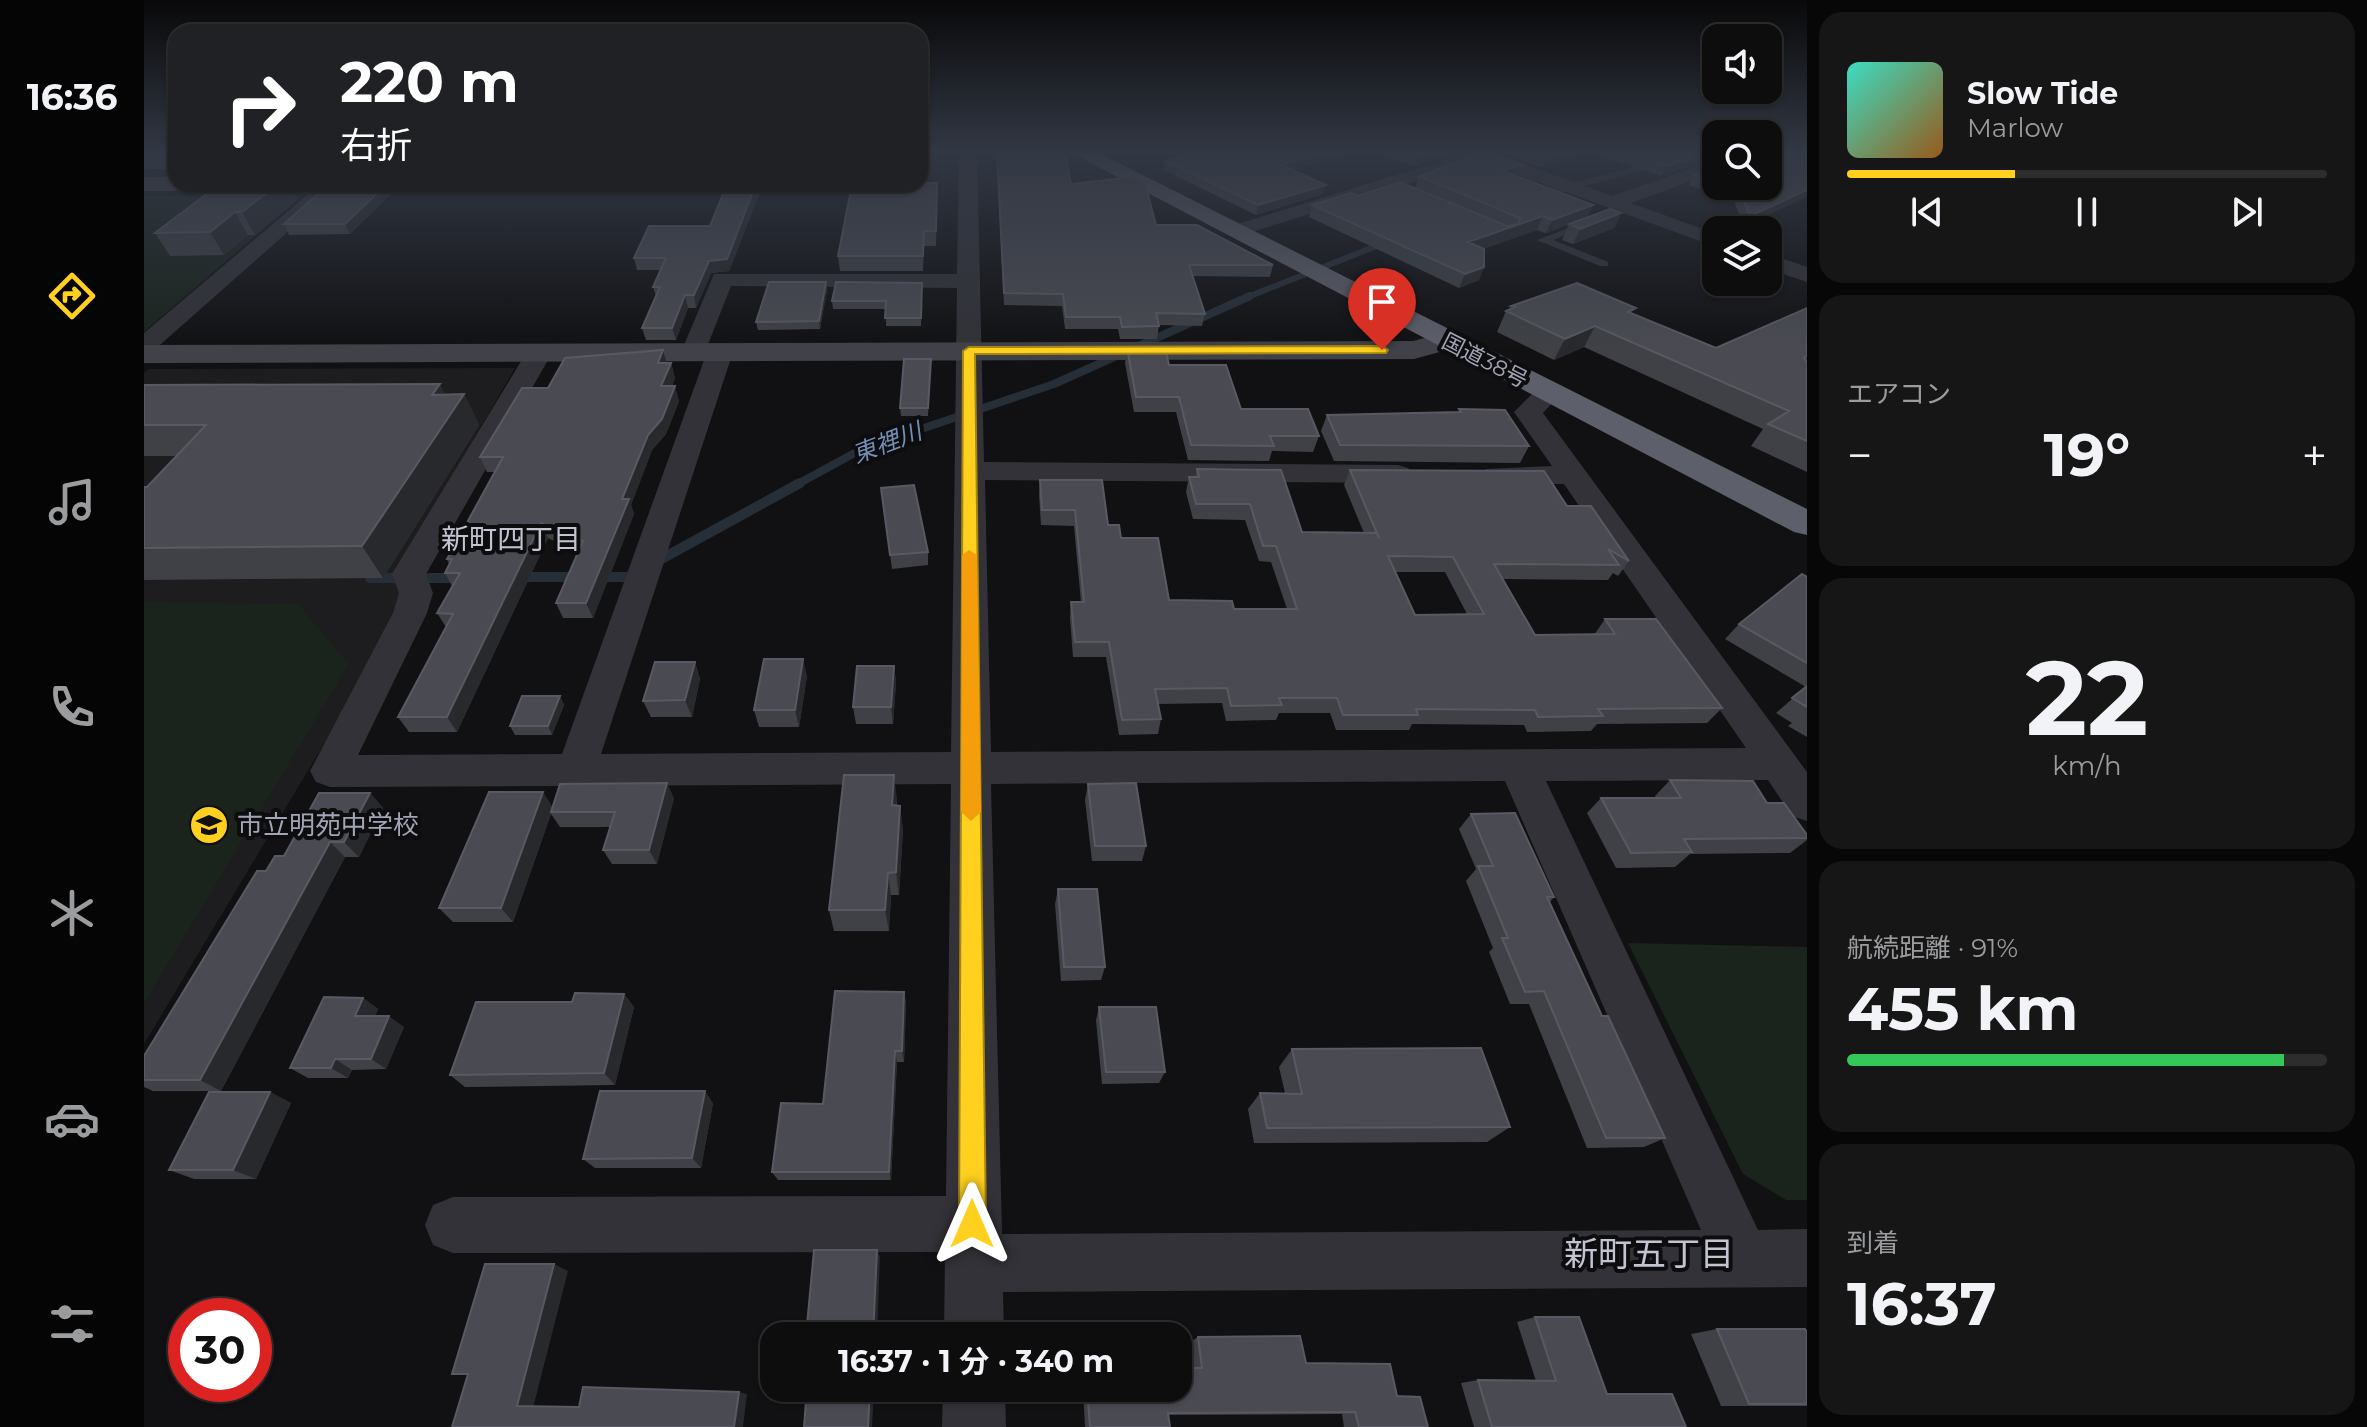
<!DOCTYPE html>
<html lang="ja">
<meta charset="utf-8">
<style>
body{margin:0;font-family:Montserrat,"Noto Sans JP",sans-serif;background:#161617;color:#f1f3f6;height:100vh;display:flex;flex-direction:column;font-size:30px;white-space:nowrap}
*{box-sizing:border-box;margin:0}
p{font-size:26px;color:#9a9c9e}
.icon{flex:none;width:44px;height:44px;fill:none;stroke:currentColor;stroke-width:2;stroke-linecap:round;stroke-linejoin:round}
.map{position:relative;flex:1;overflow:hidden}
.side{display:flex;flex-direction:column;gap:12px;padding:12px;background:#070708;width:560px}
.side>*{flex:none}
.guide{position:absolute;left:24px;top:24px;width:760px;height:168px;border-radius:24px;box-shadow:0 2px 6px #0004,0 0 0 2px #2d2d2e;background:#202124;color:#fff;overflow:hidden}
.fabs{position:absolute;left:1558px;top:24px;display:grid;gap:16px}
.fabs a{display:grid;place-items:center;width:80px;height:80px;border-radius:16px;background:#0d0d0e;box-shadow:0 2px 6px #0004,0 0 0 2px #2d2d2e;font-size:40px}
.speed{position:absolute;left:24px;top:1298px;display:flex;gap:16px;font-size:40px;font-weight:700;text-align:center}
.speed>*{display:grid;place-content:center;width:104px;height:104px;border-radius:50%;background:#0d0d0e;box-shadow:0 2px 6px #0004,0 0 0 2px #2d2d2e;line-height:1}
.speed .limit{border:12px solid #d22;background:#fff;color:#111}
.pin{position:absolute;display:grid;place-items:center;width:68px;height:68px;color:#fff;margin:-82px -34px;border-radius:50% 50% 50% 0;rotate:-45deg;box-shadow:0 0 8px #0007}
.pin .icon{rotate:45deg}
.me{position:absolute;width:88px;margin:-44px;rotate:0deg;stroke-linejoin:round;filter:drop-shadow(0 0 6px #0008)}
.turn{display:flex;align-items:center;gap:28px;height:168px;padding:0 40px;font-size:36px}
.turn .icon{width:104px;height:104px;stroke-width:2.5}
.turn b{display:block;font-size:56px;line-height:68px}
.big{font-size:60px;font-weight:700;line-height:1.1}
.side .card{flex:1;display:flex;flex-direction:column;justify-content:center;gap:12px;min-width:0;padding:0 28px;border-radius:24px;background:#161617}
.side .dial{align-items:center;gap:0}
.dial b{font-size:104px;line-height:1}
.song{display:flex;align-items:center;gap:24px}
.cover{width:96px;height:96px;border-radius:12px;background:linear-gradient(135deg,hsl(170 70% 55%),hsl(30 70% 35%))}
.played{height:8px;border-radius:4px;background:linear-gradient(90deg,#ffd01d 35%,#2d2d2e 35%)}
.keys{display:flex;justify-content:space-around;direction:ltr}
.heat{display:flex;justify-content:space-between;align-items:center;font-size:44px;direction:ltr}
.charge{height:12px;border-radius:6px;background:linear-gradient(90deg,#34c759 91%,#2d2d2e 0)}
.trip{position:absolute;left:616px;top:1322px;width:432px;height:80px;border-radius:24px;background:#0d0d0e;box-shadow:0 2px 6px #0004,0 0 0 2px #2d2d2e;font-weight:700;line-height:80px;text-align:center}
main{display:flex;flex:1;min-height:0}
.dock{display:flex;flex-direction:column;width:144px;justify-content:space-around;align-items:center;background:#050506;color:#9a9c9e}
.dock .icon{width:56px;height:56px}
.dock .current{color:#ffd01d}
.dock b{font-size:36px;color:#f1f3f6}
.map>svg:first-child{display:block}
.built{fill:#1d1d20}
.green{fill:#1b231d}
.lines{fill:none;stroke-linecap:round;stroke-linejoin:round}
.stream-far2{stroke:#262e38;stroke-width:6}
.stream-far1{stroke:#262e38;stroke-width:8}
.stream{stroke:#262e38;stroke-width:10}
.lane{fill:#323238;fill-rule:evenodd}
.street{fill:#323238;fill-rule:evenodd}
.secondary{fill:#404149;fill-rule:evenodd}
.highway{fill:#5d5f6a;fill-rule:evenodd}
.wall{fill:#3f4146;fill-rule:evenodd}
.shaded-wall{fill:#28292d}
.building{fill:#4a4b52;stroke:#585962;stroke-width:2;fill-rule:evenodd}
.route{fill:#ffd01d;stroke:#a68713;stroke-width:2}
.slow{fill:#f59e0b}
.labels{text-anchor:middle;stroke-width:8;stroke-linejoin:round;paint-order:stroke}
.far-street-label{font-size:22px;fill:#a1a5b5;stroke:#0d0c0e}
.far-water-label{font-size:24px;font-style:italic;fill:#748eb5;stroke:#0d0c0e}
.poi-label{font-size:26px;fill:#a1a5b5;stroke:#0d0c0e;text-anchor:start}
.neighbourhood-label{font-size:28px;fill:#c2c4d1;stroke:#0d0c0e}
.near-neighbourhood-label{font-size:34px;fill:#c2c4d1;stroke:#0d0c0e}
</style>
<main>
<nav class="dock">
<b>16:36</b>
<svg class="icon current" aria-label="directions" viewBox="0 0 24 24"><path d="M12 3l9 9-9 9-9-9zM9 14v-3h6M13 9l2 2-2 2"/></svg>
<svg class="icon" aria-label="music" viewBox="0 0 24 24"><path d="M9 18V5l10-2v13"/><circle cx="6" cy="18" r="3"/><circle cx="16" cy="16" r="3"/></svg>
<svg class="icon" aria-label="phone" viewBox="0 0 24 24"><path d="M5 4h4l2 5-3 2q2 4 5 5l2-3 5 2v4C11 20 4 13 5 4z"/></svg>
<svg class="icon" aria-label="climate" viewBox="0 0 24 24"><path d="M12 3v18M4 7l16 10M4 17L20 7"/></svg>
<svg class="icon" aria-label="car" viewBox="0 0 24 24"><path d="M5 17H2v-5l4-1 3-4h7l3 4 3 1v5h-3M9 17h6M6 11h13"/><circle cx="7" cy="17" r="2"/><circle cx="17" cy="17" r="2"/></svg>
<svg class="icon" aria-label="filters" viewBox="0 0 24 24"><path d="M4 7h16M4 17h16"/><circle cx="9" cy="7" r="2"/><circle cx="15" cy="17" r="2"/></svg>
</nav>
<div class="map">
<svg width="1663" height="1427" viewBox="0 0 1663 1427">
<rect width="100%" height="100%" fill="#111113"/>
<path class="built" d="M371 368 251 575 262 607 0 1044V373L5 369Z"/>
<path class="green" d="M159 195 0 332V196Z
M0 602 154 604 205 664 0 1003Z
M1484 943 1663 947V1200H1642L1599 1174Z"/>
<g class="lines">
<path class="stream-far2" d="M1398 194 1509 165
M1101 298 1240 243"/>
<path class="stream-far1" d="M652 485 718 449 910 384 1106 296"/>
<path class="stream" d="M510 563 656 483
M374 577H484L495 571
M226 578H317"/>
<path class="lane" d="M1480 207 1489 209 1409 240 1464 262V266H1456L1393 240Z"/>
<path class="street" d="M0 151H12L0 158Z
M815 151H833L840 462 1254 465 1264 468 1269 474 1264 480 1254 483 841 480 847 752 1602 748 1420 484H1352L1342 481 1337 475 1342 469 1408 466 1370 412 1396 386H1414L1418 392 1399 413 1663 772V821L1648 816 1624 780 1402 781 1614 1230 1663 1229V1287L859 1292 860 1336H800L801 1252 309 1253 289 1245 281 1225 289 1205 309 1197 802 1196 807 784 186 787 172 782 166 771 249 613 255 593 248 574 382 353 395 345 408 353 282 574 289 593 283 613 214 755 418 754 563 352 576 344 589 352 457 754 807 752 813 288 587 286 559 357 550 360 537 352 570 274H813ZM1361 781 1557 1230 858 1234 847 784Z
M1318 151H1359L1355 155 1468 196 1572 160V172L1487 203 1572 234V247L1337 161 1098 235 1091 237 1081 231 1084 227 1320 154Z
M176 184H198L9 351 0 354V333Z
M1624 254 1663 267V282L1624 269Z
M799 1388H861L862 1427H798Z"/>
<path class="secondary" d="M0 177H32V184H43L32 191H0Z
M1304 332 1314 335 1318 341 1314 347 1270 359 0 363V345L1269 341Z"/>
<path class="highway" d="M924 151H951L1663 509V535L1650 532Z"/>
</g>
<path class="wall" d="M32 151V169H3L0 165V154Z
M852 151H913L927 184 1012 225 1129 265 1126 277 1049 276 1061 314 1058 326 1015 325 1013 339H976L974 329H921L918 306 860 305Z
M1053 151H1214L1149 170 1182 185 1179 194 1112 215 1020 170 1021 161 1055 152Z
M1231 151H1316L1270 166Z
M1360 151H1572L1517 176 1445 151 1398 168 1360 154Z
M1663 151 1600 226 1584 186H1624Z
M1378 165 1373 176 1449 205 1443 218 1477 213 1470 228 1429 244 1418 240 1425 224 1402 233 1393 230 1339 249 1340 267 1335 280 1315 288 1165 217 1168 205 1271 188 1275 176Z
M1572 167V186L1565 192 1545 185 1550 175Z
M76 184 153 200 111 235H104L80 255 26 256 11 233Z
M185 184H257L206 234 145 235 140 224Z
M583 184H619L585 271 567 273 552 308H544L532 340H502L498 328 512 296 509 287 517 270H493L490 258 566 226Z
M793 197 792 246H780L779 271H696L694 256Z
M682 282 683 290 676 329 614 330 612 322Z
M778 291 777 326H742V309H689L688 301Z
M1367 306 1489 314 1572 348 1663 308V472L1607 446 1619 429 1440 347 1410 360 1353 332 1362 311 1365 310Z
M983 348 1025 365 1097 409 1175 436 1169 452 1128 451 1125 461 1044 460 1032 412H990L981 363Z
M787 359 784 416H757L756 408Z
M523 363H527L531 378 528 386 535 401 522 434 508 450 487 505 490 514 449 618H419L412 603 434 552 404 538 313 732H265L254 717 302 627 293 613 308 586 301 573 305 564 303 559 351 472H343L336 457 404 388Z
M296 384 300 394H320L335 425 239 578 0 580V487H3L32 456H0V385Z
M1315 409 1385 446 1376 463 1190 461 1177 431 1183 415 1314 412Z
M1053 469 1158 532 1220 533 1200 485 1206 470 1423 506 1485 561 1474 576 1469 573 1464 580 1359 579 1391 635H1450L1461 619 1578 708 1563 723 1453 724 1447 731 1383 732 1380 725 1268 724 1265 730H1192L1186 713H1135L1132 720 1082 721 1078 703 1014 704 1017 719 1014 734 975 735 962 657H929L926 618 927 602H937L930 526 897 525 895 495 896 480 964 525 977 538 1025 600 1090 609H1143L1127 562 1115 561 1101 520 1049 519 1042 492 1045 477H1051ZM1251 572H1301L1323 614 1271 615Z
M739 502 784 552V565L748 569Z
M1663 577V737L1644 726 1648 723 1632 713 1662 687 1581 639 1595 624Z
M551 662 556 679 548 717H507L499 701Z
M750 666 752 683 749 724H712L709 707Z
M663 676 655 727H615L610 710Z
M416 696 420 705 408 735H371L366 726Z
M1526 780 1623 803 1663 835V840L1646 853 1546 854 1531 867 1472 868 1443 813 1457 798H1512L1511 796Z
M944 784 1002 846 998 861H948L941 800Z
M226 793 239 808 215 857H201L77 1091H9L0 1087V1056L122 871 140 856Z
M530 798 513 864H468L459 850 466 827H416L407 814 369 922H309L295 908 409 806Z
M753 799V806L759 829 755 895H747L745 931H690L685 910Z
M1327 814 1410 897 1406 902 1458 1016 1521 1138 1500 1147 1443 1148 1385 1004H1366L1345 952 1349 948 1322 881 1332 869 1315 829Z
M914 889 961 967 957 980 917 981 911 904Z
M760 992 762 1003 760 1062H753L747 1180H634L628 1172Z
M480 994 490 1007 471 1085 321 1087 306 1075 428 1002Z
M219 998 234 1009 231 1016 260 1027 242 1069 208 1070 204 1078H164L146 1068Z
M955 1007 1021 1072 1015 1083 958 1084 952 1020Z
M1148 1049 1366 1127 1343 1142 1110 1143 1104 1109 1116 1093H1141L1135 1067Z
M126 1092 147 1103 112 1179H50L25 1170Z
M569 1103 557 1168H451L439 1159Z
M1391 1317 1463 1394 1542 1427H1330L1317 1383 1334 1380 1392 1381 1373 1322Z
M1573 1329 1663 1332V1406H1577L1547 1334Z
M1054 1337 1162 1363 1253 1396 1284 1427H1200L1198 1414 1024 1415 1026 1427H941L939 1388H1034L1050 1368 1046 1342Z"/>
<path class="shaded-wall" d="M1184 151H1214L1134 174 1137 165Z
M1291 151H1316L1270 166 1273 157Z
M1422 151H1445L1398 168 1403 158Z
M1569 151H1572V158L1517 176 1523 166Z
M1378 165 1372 177 1359 171Z
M1572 181V186H1579L1565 192Z
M134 184H145L153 200 111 235 98 212Z
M158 184H172L162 192Z
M243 184H257L206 234 201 224Z
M612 184H619L585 271 567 273 552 308 550 295 565 261Z
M1182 185 1179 194 1112 215 1114 205Z
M1663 190V197L1600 226 1606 216Z
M1449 205 1443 218 1402 233 1408 220Z
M91 212 104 235 80 255 66 232Z
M1477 213 1470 228 1429 244 1436 229Z
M1399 216 1393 230 1319 256 1324 242Z
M1340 267 1335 280 1315 288 1321 274Z
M682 282 683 290 676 329 675 321Z
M541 295 544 308 532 340 528 328Z
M1451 326 1440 347 1410 360 1421 339Z
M519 350 523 364 514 363Z
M527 363 531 378 522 401 517 386Z
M296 384 309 411 320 394 335 425 239 578 218 546 288 395Z
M531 386 535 401 522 434 508 450 487 505 490 514 449 618 442 603 478 499 504 435Z
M397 523 404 538 313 732 303 717Z
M659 659 663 676 655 727 651 710Z
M551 662 556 679 548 717 541 700Z
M750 666 752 683 749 724 747 707Z
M416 696 420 705 408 735 404 726Z
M750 775 753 799 751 829 748 805Z
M523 783 530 798 513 864 505 850Z
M399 792 409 808 369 922 357 908Z
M226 793 239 808 215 857 200 842Z
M756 806 759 829 755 895 752 872Z
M186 842 201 857 77 1091 56 1080Z
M744 873 747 895 745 931 741 910Z
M760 992 762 1003 760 1062 758 1051Z
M480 994 490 1007 471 1085 460 1073Z
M219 998 234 1009 226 1028 211 1016Z
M245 1016 260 1027 242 1069 227 1059Z
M751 1051 753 1062 747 1180 745 1172Z
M191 1059 208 1070 204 1078 187 1068Z
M561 1091 569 1103 557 1168 548 1158Z
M126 1092 147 1103 112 1179 89 1170Z
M733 1250 736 1257 733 1336H729Z
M410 1264 424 1271 389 1408 373 1406Z
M726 1388H730L728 1427H724Z
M595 1392 603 1394 599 1427H590Z"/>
<path class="building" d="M5 151H32V157H0V154Z
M853 151H913L922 155 927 184 988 177 1001 183 1012 225H1053L1129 265H1045L1061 314 1012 313 1015 326 978 327 976 317H922L919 294 860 293Z
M1058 151H1184L1137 165 1182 185 1114 205 1021 161Z
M1259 151H1291L1273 157Z
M1384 151H1422L1403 158Z
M1478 151H1569L1523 166Z
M1624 151H1663V190L1606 216 1594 186H1624Z
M1342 152 1378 165 1359 171 1449 205 1408 220 1399 216 1324 242 1340 249V267L1321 274 1168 205 1207 193 1214 196 1256 182 1363 226 1375 224 1376 218 1275 176Z
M1572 167V181L1570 182 1550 175Z
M776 183H793L792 231H780L779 256H694L708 184H776Z
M76 184H134L98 212H91L66 232 11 233Z
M185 184H243L201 224H140Z
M583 184H612L583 259 565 261 550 295H541L528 328H498L516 287H509L522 258H490L505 226H566Z
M1466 209 1477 213 1436 229 1425 224Z
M625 282H682L675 321 612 322Z
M692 282 778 283 777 318H741L742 301H688Z
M1433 283 1492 308 1484 312 1572 348 1663 308V355L1660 358 1663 362V441L1624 424 1645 411 1451 326 1421 339 1362 311 1371 307 1367 306Z
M983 348H1021L1025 365H1082L1097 409H1164L1175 436H1126L1130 446 1047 445 1035 397H992Z
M519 350 514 363H527L517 386H531L518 419 504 435 478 499H485L442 603H412L439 541 397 523 303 717H254L309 614 293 613 316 573H301L308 559H303L359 457H336L378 388H404L421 358Z
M760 359H787L784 408H756Z
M296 384 288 395 320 394 218 546 0 548V487H3L62 425H0V385Z
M1315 409 1361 410 1385 446 1196 445 1183 415 1317 412Z
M1053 469 1137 470 1158 532 1233 533 1235 538 1206 470 1400 471 1423 506H1447L1485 561 1464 549 1475 565 1350 564 1391 635 1471 634 1461 619H1512L1578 708 1454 709 1459 716 1394 717 1391 710 1272 709 1274 715H1199L1193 698H1135L1138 705 1087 706 1083 688 1011 689 1017 719 978 720 965 642H931L927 602H940L931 510H898L896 480H958L964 525H975L977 538H1014L1025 600 1088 601 1090 609H1153L1132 546H1119L1106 504H1052L1045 477H1055ZM1244 556 1309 557 1340 614 1271 615Z
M770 485 784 552 746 555 737 488Z
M1658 574 1663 577V663L1595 624Z
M620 659H659L651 710H610Z
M511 662H551L541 700 499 701Z
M713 666H750L747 707H709Z
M1663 686V707L1648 698Z
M378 696H416L404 726H366Z
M700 775H750L748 805 756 806 752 872 744 873 741 910H685Z
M1526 780 1609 781 1623 803H1640L1663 835V838L1540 839 1548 852 1487 853 1457 798H1537Z
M523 783 505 850H459L471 812H407L416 784Z
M992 783 1002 846H951L944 784Z
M345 792H399L357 908H295Z
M175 793H226L200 842H186L56 1080H0V1056L113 871H122L131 856H140Z
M1371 813 1410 897H1403L1458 1016H1464L1521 1138H1462L1400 991 1381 992 1358 938H1364L1334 866H1349L1327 814Z
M914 889H953L961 967H920Z
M691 991 760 992 758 1051H751L745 1172H628L637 1103 679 1104Z
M431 993 480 994 460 1073 306 1075 332 1002H428Z
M180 997 219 998 211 1016H245L227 1059H191L187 1068H146Z
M955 1007H1012L1021 1072H962Z
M1337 1048 1366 1127 1123 1128 1116 1093 1158 1094 1148 1049Z
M456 1091H561L548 1158 439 1159Z
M65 1092H126L89 1170H25Z
M670 1250H733L729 1336H662Z
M341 1264H410L373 1406 435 1407 439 1387 595 1392 590 1427H308L324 1374H308Z
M1391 1317H1435L1463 1394H1528L1542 1427H1348L1334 1380 1412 1381Z
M1573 1329H1661L1663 1332V1404H1605Z
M1156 1336 1162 1363 1246 1364 1253 1396 1276 1397 1284 1427H1215L1211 1412 1024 1413 1026 1427H946L943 1388H1034V1368H1058L1054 1337Z
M663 1388H726L724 1427H660Z"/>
<linearGradient id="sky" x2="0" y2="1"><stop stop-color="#09090a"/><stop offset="0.43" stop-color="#323844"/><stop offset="1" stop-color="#323844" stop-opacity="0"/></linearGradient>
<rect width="1663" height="351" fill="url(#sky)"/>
<path class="route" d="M1238 346 1244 350 1242 353 831 354 842 1224 838 1233 828 1237 819 1233 815 1224 819 351 825 347Z"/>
<path class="slow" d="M825 550 833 555 837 812 827 821 817 812 818 555Z"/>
<defs>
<symbol id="school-disc" viewBox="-11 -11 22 22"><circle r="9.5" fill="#ffd01d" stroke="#0d0c0e"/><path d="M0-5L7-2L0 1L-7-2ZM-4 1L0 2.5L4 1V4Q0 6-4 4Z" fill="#111"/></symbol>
</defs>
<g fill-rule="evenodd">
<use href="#school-disc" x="43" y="803" width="44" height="44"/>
</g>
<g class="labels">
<g class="far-street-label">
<text transform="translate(1341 360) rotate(27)" y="8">国道38号</text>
</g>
<g class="far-water-label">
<text transform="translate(743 443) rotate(-21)" y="8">東裡川</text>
</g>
<g class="poi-label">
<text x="93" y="834">市立明苑中学校</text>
</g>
<g class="neighbourhood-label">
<text x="367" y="549">新町四丁目</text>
</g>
<g class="near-neighbourhood-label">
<text x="1505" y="1266">新町五丁目</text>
</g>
</g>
</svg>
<div class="fabs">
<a><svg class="icon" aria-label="sound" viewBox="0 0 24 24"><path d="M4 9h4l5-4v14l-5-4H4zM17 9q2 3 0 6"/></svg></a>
<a><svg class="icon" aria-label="search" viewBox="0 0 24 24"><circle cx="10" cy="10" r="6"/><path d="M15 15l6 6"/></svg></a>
<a><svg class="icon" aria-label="layers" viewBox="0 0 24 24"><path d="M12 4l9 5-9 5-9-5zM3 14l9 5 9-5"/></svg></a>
</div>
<div class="speed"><div class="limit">30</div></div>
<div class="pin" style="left:1238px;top:350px;background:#d93025"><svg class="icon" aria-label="arrive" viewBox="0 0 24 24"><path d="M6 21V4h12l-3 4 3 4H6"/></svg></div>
<svg class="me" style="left:828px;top:1224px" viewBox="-20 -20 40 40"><path d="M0-17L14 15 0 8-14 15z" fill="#ffd01d" stroke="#fff" stroke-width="4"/></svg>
<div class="trip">16:37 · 1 分 · 340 m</div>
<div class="guide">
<div class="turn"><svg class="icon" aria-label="right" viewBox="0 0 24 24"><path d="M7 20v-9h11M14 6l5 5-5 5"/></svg><div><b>220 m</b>右折</div></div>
</div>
</div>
<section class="side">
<div class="card">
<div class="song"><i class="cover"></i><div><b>Slow Tide</b><p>Marlow</p></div></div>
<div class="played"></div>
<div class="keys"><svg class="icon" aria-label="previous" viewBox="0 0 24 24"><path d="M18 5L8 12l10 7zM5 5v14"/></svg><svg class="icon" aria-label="pause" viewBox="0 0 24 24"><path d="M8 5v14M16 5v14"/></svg><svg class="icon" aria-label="next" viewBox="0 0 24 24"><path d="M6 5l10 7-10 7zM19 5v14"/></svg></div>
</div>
<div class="card"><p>エアコン</p>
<div class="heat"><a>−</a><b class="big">19°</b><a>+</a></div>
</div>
<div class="card dial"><b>22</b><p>km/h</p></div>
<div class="card"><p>航続距離 · 91%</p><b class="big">455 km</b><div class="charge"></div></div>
<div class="card"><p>到着</p><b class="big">16:37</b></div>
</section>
</main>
